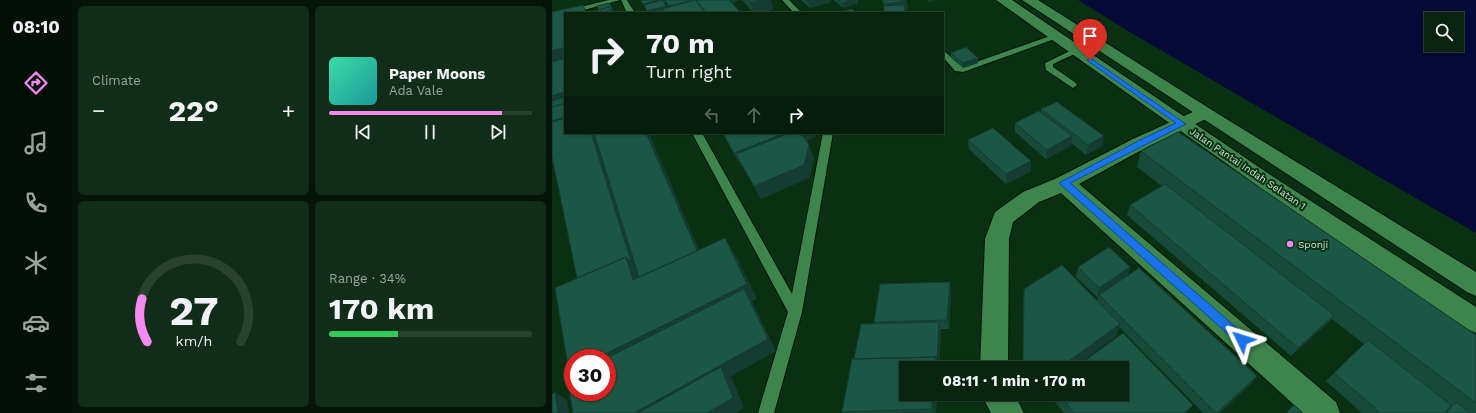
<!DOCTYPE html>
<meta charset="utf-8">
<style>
body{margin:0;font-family:"Work Sans",sans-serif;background:#112c18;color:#f1f3f6;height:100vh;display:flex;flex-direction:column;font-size:15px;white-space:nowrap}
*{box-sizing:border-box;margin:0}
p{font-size:13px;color:#98a49e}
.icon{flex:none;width:22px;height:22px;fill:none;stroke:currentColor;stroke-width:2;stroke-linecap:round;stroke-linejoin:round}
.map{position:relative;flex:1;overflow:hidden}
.sheet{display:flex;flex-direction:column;gap:6px;padding:6px;background:#041408;width:480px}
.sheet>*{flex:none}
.top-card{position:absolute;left:12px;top:12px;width:380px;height:122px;border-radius:0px;box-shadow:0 1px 3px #0004,0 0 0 1px #29412f;background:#08240f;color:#f1f3f6;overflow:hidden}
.tools{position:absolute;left:872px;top:12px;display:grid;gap:8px}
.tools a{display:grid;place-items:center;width:40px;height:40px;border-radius:0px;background:#08240f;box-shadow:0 1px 3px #0004,0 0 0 1px #29412f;font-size:20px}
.speed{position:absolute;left:12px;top:349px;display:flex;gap:8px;font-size:20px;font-weight:700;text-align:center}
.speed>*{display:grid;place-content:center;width:52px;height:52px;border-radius:50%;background:#08240f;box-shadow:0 1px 3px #0004,0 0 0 1px #29412f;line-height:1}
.speed .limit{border:6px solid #d22;background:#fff;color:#111}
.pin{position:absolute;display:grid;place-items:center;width:34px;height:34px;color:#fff;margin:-41px -17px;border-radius:50% 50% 50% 0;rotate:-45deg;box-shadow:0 0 4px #0007}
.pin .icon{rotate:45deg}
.me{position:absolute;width:44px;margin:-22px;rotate:311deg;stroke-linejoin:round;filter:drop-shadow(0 0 3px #0008)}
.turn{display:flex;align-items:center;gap:14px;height:84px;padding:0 16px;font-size:18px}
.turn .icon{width:52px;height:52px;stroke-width:2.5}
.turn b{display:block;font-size:28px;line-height:34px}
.lanes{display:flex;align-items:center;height:38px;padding:0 16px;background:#0003;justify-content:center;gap:20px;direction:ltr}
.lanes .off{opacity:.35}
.big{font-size:30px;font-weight:700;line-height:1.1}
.sheet .tile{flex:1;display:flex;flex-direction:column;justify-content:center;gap:6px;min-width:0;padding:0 14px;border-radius:6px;background:#112c18}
.sheet .dial{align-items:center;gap:0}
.dial svg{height:104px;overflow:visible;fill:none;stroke:#29412f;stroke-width:7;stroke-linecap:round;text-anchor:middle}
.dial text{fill:#f1f3f6;stroke:none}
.song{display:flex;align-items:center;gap:12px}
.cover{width:48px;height:48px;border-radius:6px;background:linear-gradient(135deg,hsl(160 70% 55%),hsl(180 70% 35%))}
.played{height:4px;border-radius:2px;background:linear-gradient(90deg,#f489f0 85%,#29412f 85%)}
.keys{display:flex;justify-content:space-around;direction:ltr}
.heat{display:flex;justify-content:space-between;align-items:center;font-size:22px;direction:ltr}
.charge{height:6px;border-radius:3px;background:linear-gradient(90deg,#34c759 34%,#29412f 0)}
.sheet .tiles{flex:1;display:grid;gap:6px;grid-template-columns:repeat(2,1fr)}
.trip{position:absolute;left:347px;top:361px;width:230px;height:40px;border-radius:0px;background:#08240f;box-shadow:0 1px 3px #0004,0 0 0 1px #29412f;font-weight:700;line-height:40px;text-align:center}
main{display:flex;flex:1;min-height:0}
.tab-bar{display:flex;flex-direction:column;width:72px;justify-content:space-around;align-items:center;background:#030e06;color:#98a49e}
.tab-bar .icon{width:28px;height:28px}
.tab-bar .on{color:#f489f0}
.tab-bar b{font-size:18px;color:#f1f3f6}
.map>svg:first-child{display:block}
.water{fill:#050a36;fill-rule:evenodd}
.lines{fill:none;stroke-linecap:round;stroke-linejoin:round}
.lane-casing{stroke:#021505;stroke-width:2}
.street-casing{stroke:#021505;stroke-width:2}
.secondary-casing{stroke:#021505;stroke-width:2}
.lane{fill:#3e844d;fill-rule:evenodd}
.street{fill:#3e844d;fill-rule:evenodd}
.secondary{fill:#3e844d;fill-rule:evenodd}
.wall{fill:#184a3a;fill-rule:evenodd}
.shaded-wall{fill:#143c30}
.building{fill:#1c5644;stroke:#143c30}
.route{fill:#1a73e8;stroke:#114b97}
.poi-dot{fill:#f489f0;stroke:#0a3014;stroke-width:1.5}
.labels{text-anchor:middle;stroke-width:4;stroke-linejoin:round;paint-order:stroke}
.street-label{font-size:10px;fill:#c8ebcc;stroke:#0a3014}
.poi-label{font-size:10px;fill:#c8ebcc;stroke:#0a3014;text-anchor:start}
</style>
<main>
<nav class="tab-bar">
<b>08:10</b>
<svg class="icon on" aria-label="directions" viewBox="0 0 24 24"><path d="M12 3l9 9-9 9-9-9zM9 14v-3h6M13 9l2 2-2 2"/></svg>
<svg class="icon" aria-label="music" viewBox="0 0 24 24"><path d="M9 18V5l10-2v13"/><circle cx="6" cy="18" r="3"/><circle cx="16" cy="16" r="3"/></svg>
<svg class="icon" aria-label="phone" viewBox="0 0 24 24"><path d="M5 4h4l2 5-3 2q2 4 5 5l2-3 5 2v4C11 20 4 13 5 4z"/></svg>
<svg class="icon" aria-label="climate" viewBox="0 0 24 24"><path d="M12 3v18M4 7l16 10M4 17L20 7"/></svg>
<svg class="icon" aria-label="car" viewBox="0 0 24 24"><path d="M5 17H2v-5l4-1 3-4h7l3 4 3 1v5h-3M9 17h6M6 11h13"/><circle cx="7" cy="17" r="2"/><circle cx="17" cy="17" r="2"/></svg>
<svg class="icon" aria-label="filters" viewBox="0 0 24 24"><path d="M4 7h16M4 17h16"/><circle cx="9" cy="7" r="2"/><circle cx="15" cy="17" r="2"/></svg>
</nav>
<section class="sheet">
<div class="tiles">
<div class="tile"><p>Climate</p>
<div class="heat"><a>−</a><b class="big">22°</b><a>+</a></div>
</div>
<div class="tile">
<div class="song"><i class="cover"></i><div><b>Paper Moons</b><p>Ada Vale</p></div></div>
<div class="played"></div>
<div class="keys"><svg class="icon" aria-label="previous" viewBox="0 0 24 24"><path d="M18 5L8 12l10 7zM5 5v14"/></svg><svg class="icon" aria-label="pause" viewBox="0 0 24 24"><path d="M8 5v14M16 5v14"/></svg><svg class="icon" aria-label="next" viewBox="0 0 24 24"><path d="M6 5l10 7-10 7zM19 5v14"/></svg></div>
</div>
<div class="tile dial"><svg viewBox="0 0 100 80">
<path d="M14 69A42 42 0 1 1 86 69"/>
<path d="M14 69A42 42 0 0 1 10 36" stroke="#f489f0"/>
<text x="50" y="56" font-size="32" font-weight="700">27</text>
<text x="50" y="72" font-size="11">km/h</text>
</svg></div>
<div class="tile"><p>Range · 34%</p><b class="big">170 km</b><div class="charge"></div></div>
</div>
</section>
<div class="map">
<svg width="924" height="413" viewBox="0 0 924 413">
<rect width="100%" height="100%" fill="#0a3014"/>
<path class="water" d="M526 0H924V233L581 34ZM879 19H905V45H879Z"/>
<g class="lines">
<defs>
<path id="lane" d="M57 0H68L21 13H13V15L0 18V14Z
M69 0H75L83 13H75Z
M230 0H237L250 13H242Z
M501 35 508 37 411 72 403 71 391 57V50L410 67Z
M522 49 529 51 501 64V67L524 83 525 85 521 88 494 70 493 63Z
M140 133H150L240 294 271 133H281L250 312 222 413H206L236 312Z"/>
<path id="street" d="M652 107 658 109 661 113 658 117 597 146 527 184 784 402 788 413H751L509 193 487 202 461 222 457 239 456 368H428L433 239 443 212 471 192 505 178 583 138Z
M429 394H462L472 413H439Z"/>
<path id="secondary" d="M444 0H460L723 178 924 307V333L915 329 709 188Z
M470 0H486L663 112 924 272V296L915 292Z"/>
</defs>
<use href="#lane" class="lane-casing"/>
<use href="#street" class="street-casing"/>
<use href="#secondary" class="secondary-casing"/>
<use href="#lane" class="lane"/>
<use href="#street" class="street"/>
<use href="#secondary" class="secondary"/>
</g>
<path class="wall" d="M89 0H136L137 2 136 0H187L180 3 189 13H96ZM112 2H114L116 7H115Z
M190 0H218L222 9 209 13H202Z
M249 0H279V2L258 8Z
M282 0H306V3L291 8Z
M330 0H354L356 9 353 10 332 6Z
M399 53 426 63 411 68 399 58Z
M489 109 551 146 534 155 519 143V146L494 159 463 132V123L489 113Z
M170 133H263L264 136 254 141 262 158 257 178 209 199 190 166H189Z
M416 140 479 161V171L454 184 417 149Z
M589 151 924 335V413H810L774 381 812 344 780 319 775 324 739 356 575 215 578 205 610 186 585 167Z
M526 267H578L576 276 705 376 699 384 668 413H651L567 327 564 336 521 368H471L472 289 545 301 546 297H545L524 277Z
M398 282 399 292 397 329H389L387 368H354L385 394 384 413H290V412L302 359 322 323V322Z
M499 394H570L635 413H512L498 396Z"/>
<path class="shaded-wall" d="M103 0H113L114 2H112L118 13 110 9 112 13H96L92 5 96 13 91 4Z
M174 0H187L175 4Z
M208 0H218L222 9 209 13H202L198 3Z
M255 0H279V2L258 8Z
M300 0H306V3L291 8 290 3Z
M376 0H384L376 2Z
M136 1 142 13H121L117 6Z
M354 1 356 9 353 10 354 13 334 12 333 4Z
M57 3 63 13H48Z
M11 38H13V45Z
M13 47V58L0 62V51Z
M426 58V63L411 68V63Z
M13 92V103L0 107V96Z
M13 117V129H0V121Z
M39 133H97L154 266 81 280Z
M233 133H238L184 154 190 166H189L182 153Z
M242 133H263L264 136 246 144Z
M520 136 519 146 494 159 495 150Z
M552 136 551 146 534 155 536 145Z
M257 145 262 158 257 178 209 199 202 186Z
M479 161V171L454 184V174Z
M173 238 183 254 205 299 200 301 224 351 178 377 180 378 192 408 184 413H82L55 376V358H45Z
M578 267 576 276 547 295 545 297 547 288Z
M398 282 399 292 397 329 395 320Z
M782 315 775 324 739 356 746 348Z
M387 322 389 331 387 368H383Z
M568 324 564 336 521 368H507Z
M21 370V375L17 372Z
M705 376 699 384 668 413H665Z
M3 392 15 400 17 413H6Z
M381 394H385L384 413H381L380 409Z
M641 405 635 413H632Z"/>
<path class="building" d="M92 0H108L91 4 89 1Z
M111 0 114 6 95 11 92 5Z
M113 0H136V1L117 6Z
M143 0 153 13H113L110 9Z
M144 0H177L189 13H155Z
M196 0H208L198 3Z
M286 0H300L290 3Z
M332 0H354V1L333 4Z
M57 3 61 10H58L57 7 47 10 45 6Z
M31 5 34 13H13V38H11L13 45V47L0 51V12Z
M352 5 353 13H332V6Z
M57 7 59 13H35Z
M300 9 304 13H284Z
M414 47 426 58 411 63 399 53Z
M13 58V92L0 96V62Z
M13 97V103L0 107V101Z
M505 102 552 136 536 145 489 109Z
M13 103V117L0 121V107Z
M487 111 520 136 495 150 463 123Z
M13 118V133H39L79 261H78L74 257 25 278 0 157V122Z
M441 128 479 161 454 174 416 140Z
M626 132 924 335V403L589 151Z
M42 133H94L145 251 87 277Z
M171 133H233L182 153Z
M238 133H248L257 145 252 165 202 186 184 154Z
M613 184 782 315 746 348 578 205Z
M173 238 195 284 45 358H21V370L17 372 3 288 74 257 81 280Z
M557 247 578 267 547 288 526 267Z
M510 265 568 324 507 368H474L471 364 472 289Z
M587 268 705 376 665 413H664L547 295Z
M398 282 395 320 322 322 328 284Z
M192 289 216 339 82 413H21L15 378 21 375V392H55V358Z
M387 322 385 360 384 357 302 359 309 324Z
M571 333 641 405 632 413H522L507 394H570V368H523Z
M816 340 899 405 892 413H829L782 373Z
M384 357 383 368H354V394H381L380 409 290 412 300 359Z
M169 367 181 398 155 413H86Z
M3 392 6 413H0V394Z
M904 402 918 413H894Z
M742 405 751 413H734Z
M381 412V413H346Z"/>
<path class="route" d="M538 58 634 124 518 183 694 336 696 340 694 343 690 345 686 343 507 183 588 140 624 123 536 61 535 60Z"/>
<circle class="poi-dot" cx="738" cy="244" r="4"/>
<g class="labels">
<g class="street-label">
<text transform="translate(696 168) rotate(34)" y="4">Jalan Pantai Indah Selatan 1</text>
</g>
<g class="poi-label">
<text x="746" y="248">Sponji</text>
</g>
</g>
</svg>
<div class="tools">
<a><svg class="icon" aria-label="search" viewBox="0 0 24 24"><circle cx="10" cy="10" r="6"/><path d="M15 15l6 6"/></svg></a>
</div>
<div class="speed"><div class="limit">30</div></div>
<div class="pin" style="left:538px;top:60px;background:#d93025"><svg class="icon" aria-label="arrive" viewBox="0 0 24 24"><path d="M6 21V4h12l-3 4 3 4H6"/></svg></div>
<svg class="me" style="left:690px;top:340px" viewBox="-20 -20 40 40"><path d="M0-17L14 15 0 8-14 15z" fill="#1a73e8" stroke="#fff" stroke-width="4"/></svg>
<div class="trip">08:11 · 1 min · 170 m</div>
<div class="top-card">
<div class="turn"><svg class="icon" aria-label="right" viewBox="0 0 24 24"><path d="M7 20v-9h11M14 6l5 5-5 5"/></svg><div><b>70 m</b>Turn right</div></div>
<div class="lanes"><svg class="icon off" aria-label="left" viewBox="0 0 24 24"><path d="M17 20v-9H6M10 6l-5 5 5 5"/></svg><svg class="icon off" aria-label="ahead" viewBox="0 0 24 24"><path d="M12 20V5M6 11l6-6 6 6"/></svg><svg class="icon" aria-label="right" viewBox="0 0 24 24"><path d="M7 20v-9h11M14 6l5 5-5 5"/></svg></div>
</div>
</div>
</main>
